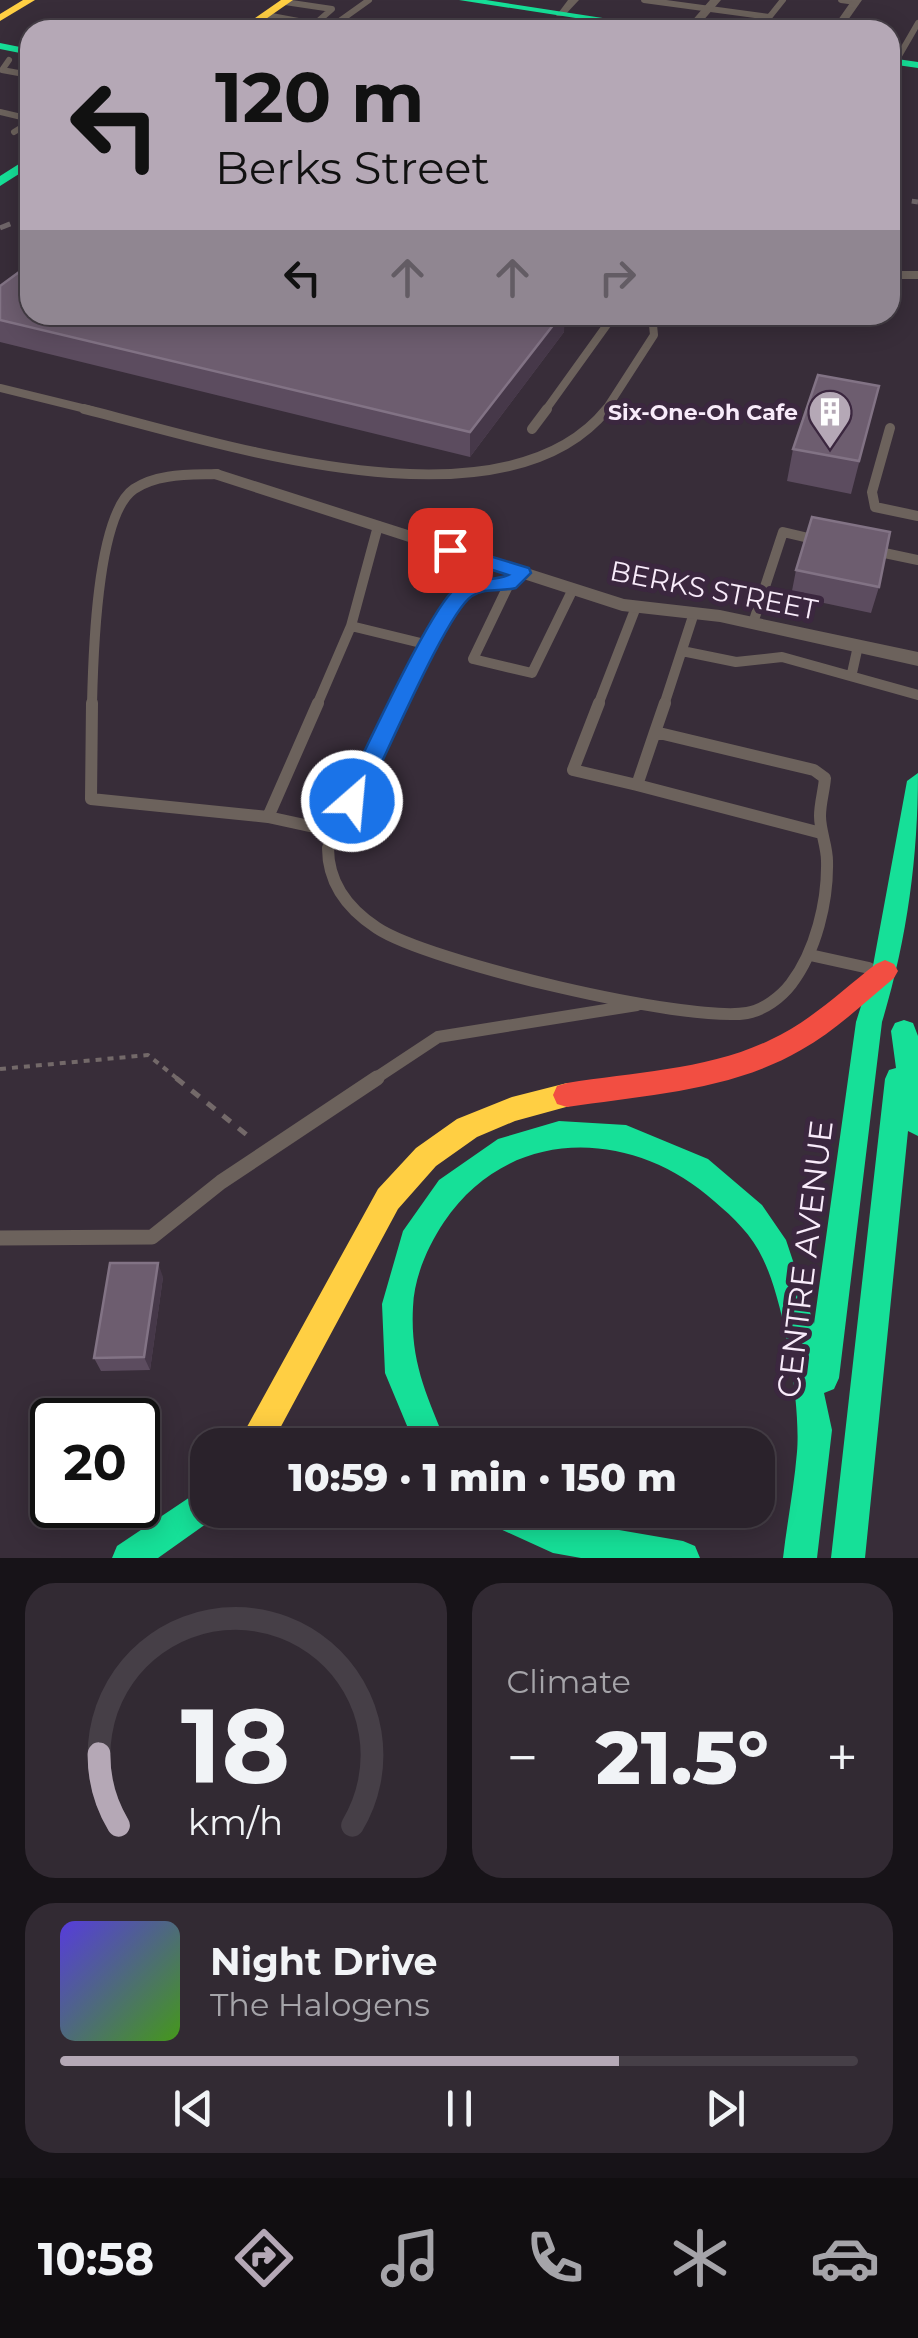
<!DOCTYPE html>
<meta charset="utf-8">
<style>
body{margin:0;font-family:Montserrat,sans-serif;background:#322a33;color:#f1f3f6;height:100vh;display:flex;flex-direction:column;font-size:38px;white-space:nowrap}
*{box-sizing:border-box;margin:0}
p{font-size:32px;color:#a5a4a9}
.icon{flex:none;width:55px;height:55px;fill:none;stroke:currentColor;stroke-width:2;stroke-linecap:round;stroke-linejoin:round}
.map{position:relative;height:1558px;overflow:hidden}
.drawer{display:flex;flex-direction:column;gap:25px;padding:25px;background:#171318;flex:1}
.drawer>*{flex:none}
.guide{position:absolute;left:20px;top:20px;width:880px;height:305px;border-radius:30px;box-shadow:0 5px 25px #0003,0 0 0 2px #463f47;background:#b5a8b6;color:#111;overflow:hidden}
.speed{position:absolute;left:30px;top:1398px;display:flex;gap:20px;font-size:50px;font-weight:700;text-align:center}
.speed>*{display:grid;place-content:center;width:130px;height:130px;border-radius:50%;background:#2a222b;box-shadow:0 5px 25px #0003,0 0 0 2px #463f47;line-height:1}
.speed .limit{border:5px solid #111;border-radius:15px;background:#fff;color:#111}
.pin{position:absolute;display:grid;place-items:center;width:85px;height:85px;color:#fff;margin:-42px;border-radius:20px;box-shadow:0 5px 15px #0006}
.me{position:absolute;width:110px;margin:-55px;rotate:27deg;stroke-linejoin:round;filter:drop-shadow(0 0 8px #0008)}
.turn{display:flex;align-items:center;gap:35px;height:210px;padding:0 30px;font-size:45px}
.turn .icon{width:130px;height:130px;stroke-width:2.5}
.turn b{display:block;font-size:70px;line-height:85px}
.lanes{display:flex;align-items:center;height:95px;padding:0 30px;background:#0003;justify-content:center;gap:50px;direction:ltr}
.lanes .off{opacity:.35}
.big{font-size:75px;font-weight:800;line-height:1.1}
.drawer .widget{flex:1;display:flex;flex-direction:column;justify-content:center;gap:15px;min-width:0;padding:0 35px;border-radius:30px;background:#322a33}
.drawer .dial{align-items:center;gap:0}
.dial svg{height:260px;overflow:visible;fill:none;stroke:#463f47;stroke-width:7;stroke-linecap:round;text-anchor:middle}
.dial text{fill:#f1f3f6;stroke:none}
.song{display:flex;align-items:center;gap:30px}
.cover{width:120px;height:120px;border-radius:15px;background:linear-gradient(135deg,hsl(250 70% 55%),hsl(100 70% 35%))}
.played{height:10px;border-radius:5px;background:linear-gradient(90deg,#b5a8b6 70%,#463f47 70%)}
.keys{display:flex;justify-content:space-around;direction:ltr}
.heat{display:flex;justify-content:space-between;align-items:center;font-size:55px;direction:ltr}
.drawer .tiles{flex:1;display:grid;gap:25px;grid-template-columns:1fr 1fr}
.widget:last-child{grid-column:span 2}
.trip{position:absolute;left:190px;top:1428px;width:585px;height:100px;border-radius:30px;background:#2a222b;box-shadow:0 5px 25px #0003,0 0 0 2px #463f47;font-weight:800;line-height:100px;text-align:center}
.menu{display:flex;height:160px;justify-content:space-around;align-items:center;background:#110e11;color:#a5a4a9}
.menu .icon{width:70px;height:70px}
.menu .selected{color:#b5a8b6}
.menu b{font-size:45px;color:#f1f3f6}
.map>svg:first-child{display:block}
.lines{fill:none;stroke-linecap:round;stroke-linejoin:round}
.path-far1{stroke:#736969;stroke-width:4;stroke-dasharray:6 6;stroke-linecap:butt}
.path{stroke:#736969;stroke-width:5;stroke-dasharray:10 10;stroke-linecap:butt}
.lane-far4{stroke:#6c625c;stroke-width:6}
.lane-far3{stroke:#6c625c;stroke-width:8}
.lane-far2{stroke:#6c625c;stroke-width:10}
.lane-far1{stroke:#6c625c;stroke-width:12}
.lane{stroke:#6c625c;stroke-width:15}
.street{fill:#6c625c;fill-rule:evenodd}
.fast{fill:#16e098;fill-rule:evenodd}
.slow{fill:#ffcf43;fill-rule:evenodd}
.jam{fill:#f24e42;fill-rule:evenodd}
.rail{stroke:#6f6669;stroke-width:5;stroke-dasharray:11 11;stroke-linecap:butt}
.wall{fill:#5c4c5f}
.shaded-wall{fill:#463849}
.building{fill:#6d5d6f;stroke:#827385;stroke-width:2.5}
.route{fill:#1a73e8;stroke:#114b97;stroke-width:2.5}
.labels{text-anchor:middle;stroke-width:10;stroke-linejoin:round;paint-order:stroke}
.far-poi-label{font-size:22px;font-weight:bold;fill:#f8ebfa;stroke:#3b273f;text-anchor:end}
.street-label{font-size:28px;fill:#f8ebfa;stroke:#3b273f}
.near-street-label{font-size:32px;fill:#f8ebfa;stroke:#3b273f}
</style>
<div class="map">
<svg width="918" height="1558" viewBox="0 0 918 1558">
<rect width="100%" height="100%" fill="#382d39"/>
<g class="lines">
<path class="path-far1" d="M0 1069 148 1055 179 1080"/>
<path class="path" d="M176 1078 252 1139"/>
<path class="lane-far4" d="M644 0 769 17
M841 0 856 2
M285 2 332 9 316 23
M266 15 320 25 311 30
M253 23 298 30
M327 30 369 0
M759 30 783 0
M9 60 2 70 24 74 30 70
M896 61 918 23
M0 112 30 119
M14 132 30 122"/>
<path class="lane-far3" d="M890 275H918
M0 388 94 411
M545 411 614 315
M605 411 654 335 652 315"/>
<path class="lane-far2" d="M84 409C217 442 503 538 607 409
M890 428 872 492 875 507 918 516
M532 429 547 409
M875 551 918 560
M509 584 473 659 532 673 573 589
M753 623 783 532 817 540
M351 626 429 645
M682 651 736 662 782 657 918 695
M852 673 858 646
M92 705C93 660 96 515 134 489 158 473 190 475 217 474
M317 705 351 626 378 526
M399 705 460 594 480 584H509L522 573
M598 705 636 607
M664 705 694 613"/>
<path class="lane-far1" d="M92 703 91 799 268 817 318 703
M400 703 328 848C328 884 348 909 377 928 428 962 687 1023 747 1013 764 1010 781 997 791 984 816 951 828 901 827 861 827 846 820 831 820 816 820 803 824 791 825 778L814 770 655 732 637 785 821 833
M599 703 573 770 637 785
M655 732 665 703
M268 817 337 832
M810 955 869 968
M373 1080 438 1037 637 1005"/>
<path class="lane" d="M0 1238 152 1237 221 1182 377 1078"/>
<path class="street" d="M568 0H579L564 16H556Z
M710 0H721L695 30H684Z
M852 0H862L841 30H831Z
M217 469 624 599 720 610 918 652V666L720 622 622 611 211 478V470Z"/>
<path class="fast" d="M459 0H486L681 30H653Z
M0 43 30 49V55L0 49Z
M890 58 918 62V68L890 64Z
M30 157V167L0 186V176Z
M918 773C918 858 907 940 882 1022L839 1378 834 1389 824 1393 832 1430 817 1558H783C787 1523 794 1488 797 1452 801 1405 784 1301 763 1259 752 1235 734 1218 714 1201 632 1128 509 1125 444 1222 428 1246 414 1277 413 1307 410 1362 427 1396 447 1445H415L385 1373 382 1304 403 1231 439 1180 498 1139 559 1121 626 1125 708 1159 762 1205 786 1240 814 1324 856 1022 872 971 907 781Z
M904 1020 913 1023 918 1036V1136L908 1131 865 1558H831L885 1079 889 1070 896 1068 891 1031 895 1023Z
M208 1485V1510H222L220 1514 158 1558H112L117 1546Z
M480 1510H535L555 1519 683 1541 695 1546 700 1558H581L553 1553 485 1522Z"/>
<path class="slow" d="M23 0H35L0 21V14Z
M281 0H293L250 30H238Z
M567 1083 577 1086 581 1095 577 1104 515 1121 477 1137 436 1166 398 1209 271 1445H237L378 1189 416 1148 457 1119 512 1097Z"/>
<path class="jam" d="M885 960 894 964 898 971 894 978C864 1003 835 1031 801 1050 731 1091 645 1095 567 1107L557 1104 553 1095 557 1086 567 1083C634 1072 708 1070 770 1040 810 1022 842 990 876 964Z"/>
<path class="rail" d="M890 198 918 202
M0 228 30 216"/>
</g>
<path class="wall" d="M0 286 564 332 470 457 0 342Z
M879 386 851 494 787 481 793 449Z
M796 570 879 587 871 613 791 596Z
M163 1277 150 1370 101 1371 94 1358Z"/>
<path class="shaded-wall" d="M561 315H565L564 332 470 457V432Z
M158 1263 163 1277 150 1370 144 1357Z"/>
<path class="building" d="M30 264V315H561L470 432 0 320V286Z
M818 375 879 386 859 461 793 449Z
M812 517 890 532 879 587 796 570Z
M110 1263H158L144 1357 94 1358Z"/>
<path class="route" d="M450 544 529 568 531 573 516 588C501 592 486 587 472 596 445 614 381 769 360 807H344L340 801C360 763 430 607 456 588 473 577 492 582 508 575L443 554 440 550Z"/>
<defs>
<symbol id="building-pin" viewBox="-11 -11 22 30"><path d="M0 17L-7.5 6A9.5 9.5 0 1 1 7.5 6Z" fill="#b5a8b6" stroke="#3b273f"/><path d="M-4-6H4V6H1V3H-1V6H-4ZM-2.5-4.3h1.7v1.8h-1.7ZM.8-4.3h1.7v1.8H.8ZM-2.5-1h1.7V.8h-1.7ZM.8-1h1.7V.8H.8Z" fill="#fff"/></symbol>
</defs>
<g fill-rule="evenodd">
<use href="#building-pin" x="805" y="387" width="50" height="68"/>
</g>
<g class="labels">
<g class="far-poi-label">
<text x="798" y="420">Six-One-Oh Cafe</text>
</g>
<g class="street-label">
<text transform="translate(714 590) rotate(11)" y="10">BERKS STREET</text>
</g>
<g class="near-street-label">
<text transform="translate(805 1259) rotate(-83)" y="11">CENTRE AVENUE</text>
</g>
</g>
</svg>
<div class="speed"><div class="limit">20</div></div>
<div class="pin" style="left:450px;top:550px;background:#d93025"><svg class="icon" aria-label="arrive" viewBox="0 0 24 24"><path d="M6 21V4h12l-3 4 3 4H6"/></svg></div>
<svg class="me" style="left:352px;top:801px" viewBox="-20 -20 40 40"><circle r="17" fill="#1a73e8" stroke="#fff" stroke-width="3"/><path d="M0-11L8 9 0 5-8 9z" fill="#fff"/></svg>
<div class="trip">10:59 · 1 min · 150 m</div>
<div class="guide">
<div class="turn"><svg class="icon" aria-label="left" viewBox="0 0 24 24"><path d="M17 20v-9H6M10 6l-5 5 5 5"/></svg><div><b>120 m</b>Berks Street</div></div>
<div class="lanes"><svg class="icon" aria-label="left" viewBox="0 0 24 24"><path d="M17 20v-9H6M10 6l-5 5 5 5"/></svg><svg class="icon off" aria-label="ahead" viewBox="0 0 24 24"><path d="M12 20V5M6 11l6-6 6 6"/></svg><svg class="icon off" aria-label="ahead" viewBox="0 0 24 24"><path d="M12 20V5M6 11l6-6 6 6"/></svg><svg class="icon off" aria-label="right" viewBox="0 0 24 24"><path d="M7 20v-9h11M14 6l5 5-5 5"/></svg></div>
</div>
</div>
<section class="drawer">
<div class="tiles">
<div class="widget dial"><svg viewBox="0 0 100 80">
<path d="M14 69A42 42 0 1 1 86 69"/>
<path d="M14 69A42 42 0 0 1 8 47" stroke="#b5a8b6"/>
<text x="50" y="56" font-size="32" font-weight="700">18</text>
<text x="50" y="72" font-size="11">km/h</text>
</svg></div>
<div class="widget"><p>Climate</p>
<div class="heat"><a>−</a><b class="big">21.5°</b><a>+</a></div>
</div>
<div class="widget">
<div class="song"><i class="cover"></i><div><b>Night Drive</b><p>The Halogens</p></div></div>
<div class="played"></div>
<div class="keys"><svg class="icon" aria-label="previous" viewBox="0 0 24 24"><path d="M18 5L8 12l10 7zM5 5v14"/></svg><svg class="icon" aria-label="pause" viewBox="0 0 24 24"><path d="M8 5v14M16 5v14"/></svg><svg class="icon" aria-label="next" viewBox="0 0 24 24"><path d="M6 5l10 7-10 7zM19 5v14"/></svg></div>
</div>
</div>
</section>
<nav class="menu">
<b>10:58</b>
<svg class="icon selected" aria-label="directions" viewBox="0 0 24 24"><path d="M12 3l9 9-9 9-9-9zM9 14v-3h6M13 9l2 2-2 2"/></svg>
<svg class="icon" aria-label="music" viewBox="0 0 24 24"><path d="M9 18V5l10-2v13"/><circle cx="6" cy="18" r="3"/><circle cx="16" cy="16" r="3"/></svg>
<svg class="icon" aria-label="phone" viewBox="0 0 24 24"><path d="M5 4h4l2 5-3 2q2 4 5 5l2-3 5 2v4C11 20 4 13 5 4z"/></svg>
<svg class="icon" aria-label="climate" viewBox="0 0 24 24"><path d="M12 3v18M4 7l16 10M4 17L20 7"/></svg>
<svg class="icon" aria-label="car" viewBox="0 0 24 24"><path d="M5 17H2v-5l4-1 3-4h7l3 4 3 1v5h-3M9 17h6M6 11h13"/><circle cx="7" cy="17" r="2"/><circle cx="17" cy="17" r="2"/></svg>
</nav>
